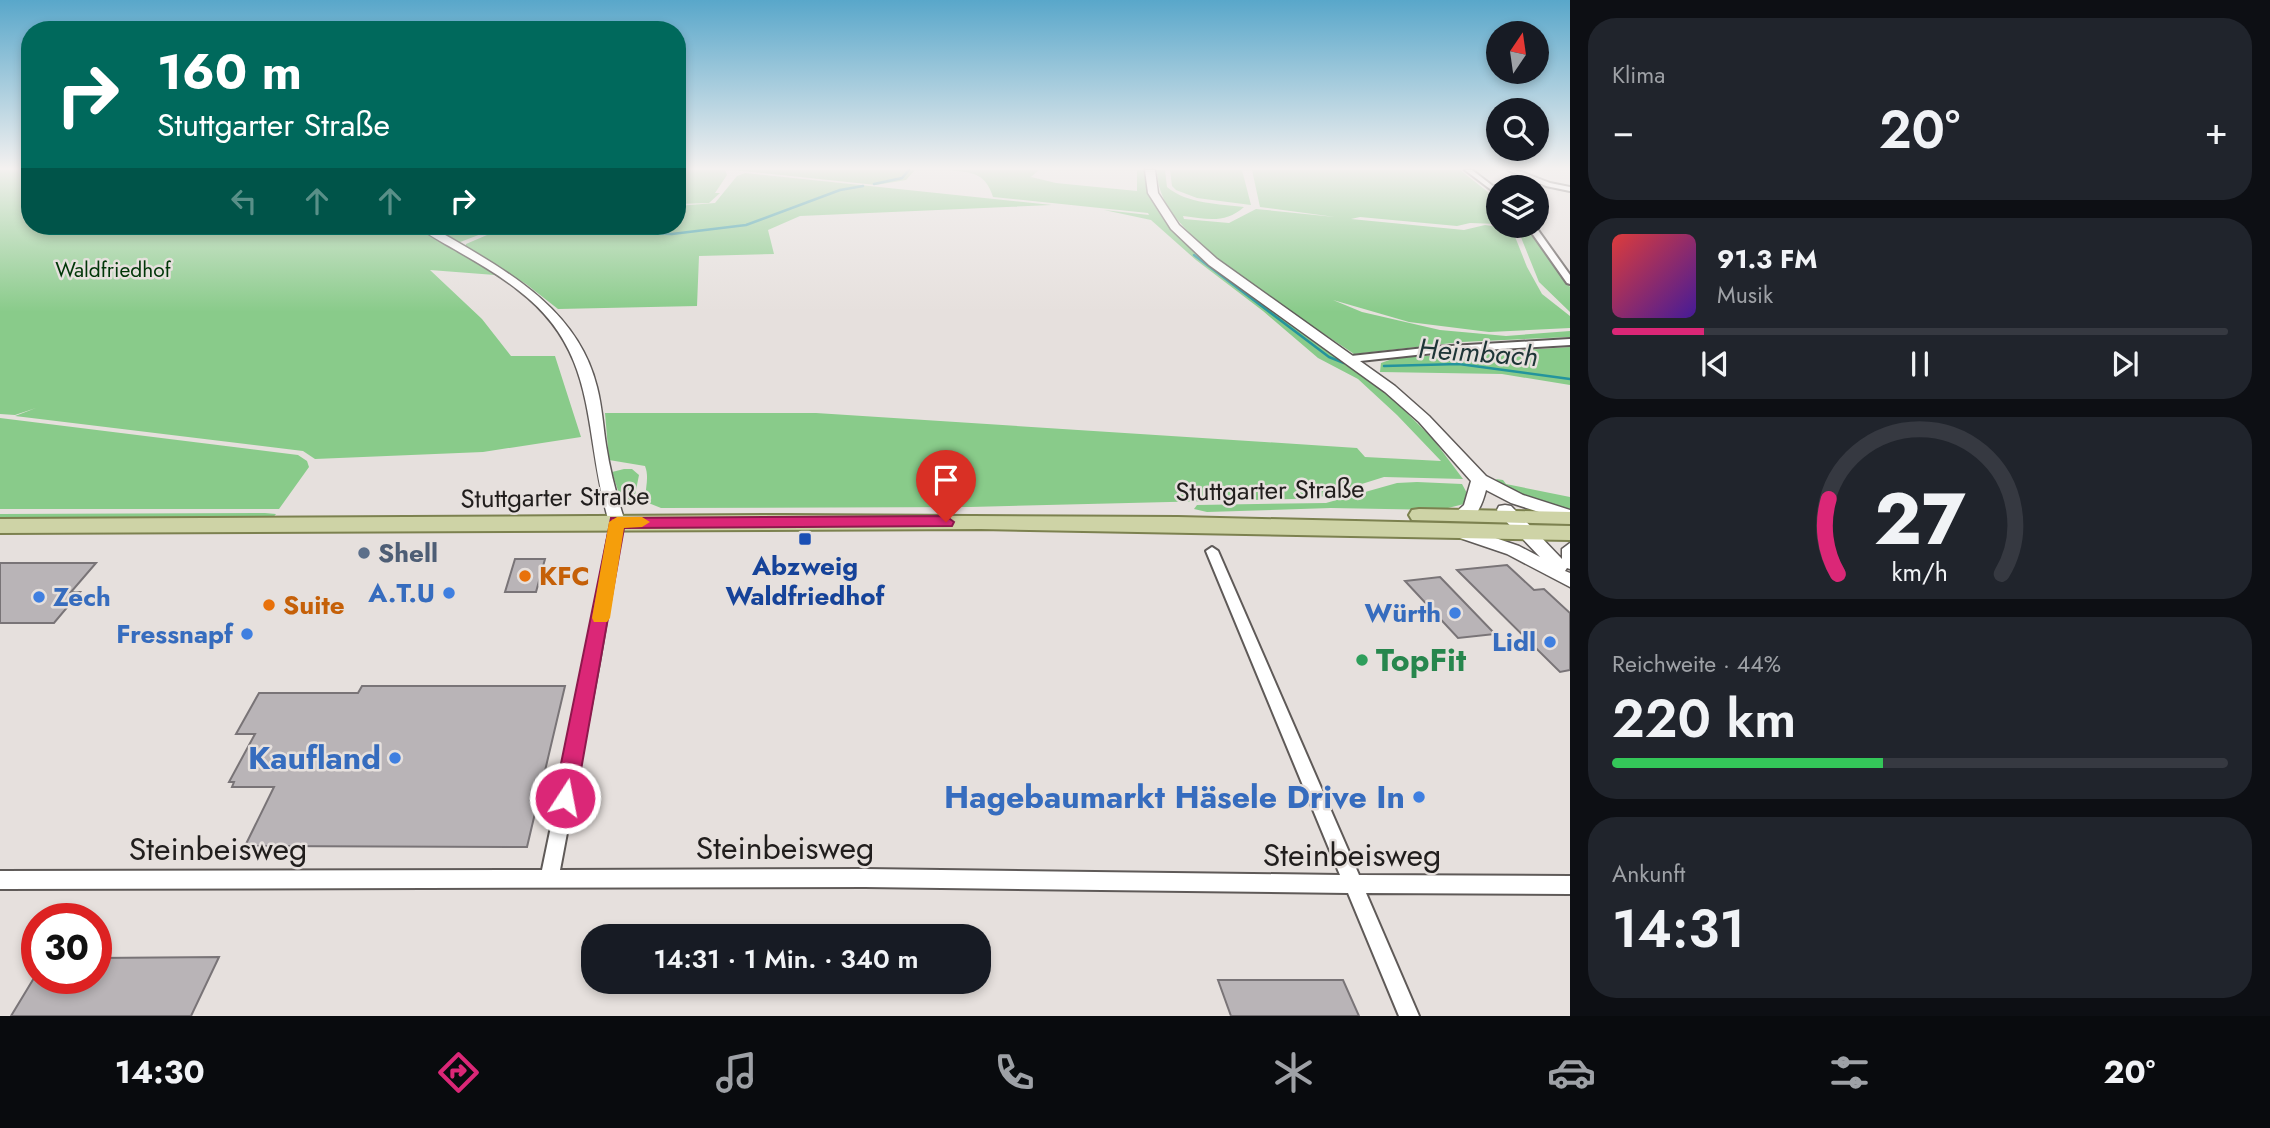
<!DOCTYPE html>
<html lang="de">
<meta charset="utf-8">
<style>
body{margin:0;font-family:Jost,sans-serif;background:#20242c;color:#f1f3f6;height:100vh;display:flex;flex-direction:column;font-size:26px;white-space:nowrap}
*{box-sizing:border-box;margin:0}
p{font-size:23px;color:#9ea1a6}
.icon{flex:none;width:38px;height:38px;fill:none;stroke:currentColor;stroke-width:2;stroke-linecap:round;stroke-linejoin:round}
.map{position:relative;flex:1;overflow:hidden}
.side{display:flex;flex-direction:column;gap:18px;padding:18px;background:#0d0f14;width:700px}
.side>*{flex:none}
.banner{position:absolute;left:21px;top:21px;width:665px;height:214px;border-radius:28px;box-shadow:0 4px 10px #0003;background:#00695c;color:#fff;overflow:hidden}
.needle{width:46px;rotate:13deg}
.controls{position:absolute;left:1486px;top:21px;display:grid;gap:14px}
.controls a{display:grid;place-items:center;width:63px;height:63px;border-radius:50%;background:#171b24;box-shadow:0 4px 10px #0003;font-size:35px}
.speed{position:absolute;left:21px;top:903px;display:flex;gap:14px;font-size:35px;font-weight:700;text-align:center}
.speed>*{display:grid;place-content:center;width:91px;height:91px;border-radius:50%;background:#171b24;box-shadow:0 4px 10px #0003;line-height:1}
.speed .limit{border:10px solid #d22;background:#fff;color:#111}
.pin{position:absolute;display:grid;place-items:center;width:60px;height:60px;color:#fff;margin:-72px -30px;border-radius:50% 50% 50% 0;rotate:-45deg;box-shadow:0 0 7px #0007}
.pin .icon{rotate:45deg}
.me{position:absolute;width:77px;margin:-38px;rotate:11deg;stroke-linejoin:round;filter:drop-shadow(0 0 5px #0008)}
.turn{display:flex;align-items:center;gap:24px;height:147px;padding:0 21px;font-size:32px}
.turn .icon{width:91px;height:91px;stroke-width:2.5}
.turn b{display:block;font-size:49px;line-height:60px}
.lanes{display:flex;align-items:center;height:66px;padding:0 21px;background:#0003;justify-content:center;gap:35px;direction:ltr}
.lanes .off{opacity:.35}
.big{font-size:52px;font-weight:600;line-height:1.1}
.side .widget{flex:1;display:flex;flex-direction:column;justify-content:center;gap:10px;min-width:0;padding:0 24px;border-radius:28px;background:#20242c}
.side .dial{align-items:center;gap:0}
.dial svg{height:182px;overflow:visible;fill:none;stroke:#363941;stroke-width:7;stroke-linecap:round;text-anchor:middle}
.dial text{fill:#f1f3f6;stroke:none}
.song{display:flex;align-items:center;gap:21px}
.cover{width:84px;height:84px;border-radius:10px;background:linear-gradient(135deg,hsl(0 70% 55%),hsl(260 70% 35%))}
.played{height:7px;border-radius:4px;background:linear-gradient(90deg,#db2777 15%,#363941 15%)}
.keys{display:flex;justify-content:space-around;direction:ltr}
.heat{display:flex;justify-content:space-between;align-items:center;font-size:38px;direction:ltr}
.charge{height:10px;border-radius:5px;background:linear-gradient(90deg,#34c759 44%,#363941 0)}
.trip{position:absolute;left:581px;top:924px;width:410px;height:70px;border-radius:28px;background:#171b24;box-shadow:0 4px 10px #0003;font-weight:600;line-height:70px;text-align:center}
.tab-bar{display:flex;height:112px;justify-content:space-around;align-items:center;background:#090b0e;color:#9ea1a6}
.tab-bar .icon{width:49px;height:49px}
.tab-bar .on{color:#db2777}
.tab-bar b{font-size:32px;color:#f1f3f6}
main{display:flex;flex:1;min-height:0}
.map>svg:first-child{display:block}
.green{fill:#89cb8a}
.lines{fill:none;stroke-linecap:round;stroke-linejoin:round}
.stream{stroke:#24949d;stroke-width:2.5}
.building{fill:#b9b4b7;stroke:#797477;stroke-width:2}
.minor-casing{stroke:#5f5a58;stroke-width:4}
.tertiary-casing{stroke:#5f5a58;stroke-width:3}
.secondary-casing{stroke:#5f5a58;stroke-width:3}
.primary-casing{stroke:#7c814f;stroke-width:4}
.minor{fill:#fff;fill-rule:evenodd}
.tertiary{fill:#fff;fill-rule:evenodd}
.secondary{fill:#fff;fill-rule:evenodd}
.primary{fill:#ced3a6;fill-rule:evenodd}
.route{fill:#db2777;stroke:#8e194d;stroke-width:2}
.slow{fill:#f59e0b}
.transit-dot{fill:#1a4fb4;stroke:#e6e0dd;stroke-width:2.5}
.service-dot{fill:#5c6f8a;stroke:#e6e0dd;stroke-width:2.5}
.food-dot{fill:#e8710a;stroke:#e6e0dd;stroke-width:2.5}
.shop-dot{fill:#3f7fe0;stroke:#e6e0dd;stroke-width:2.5}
.leisure-dot{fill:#2e9e5b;stroke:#e6e0dd;stroke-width:2.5}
.labels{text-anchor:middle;stroke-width:5;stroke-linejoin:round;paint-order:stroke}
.far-park-label{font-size:21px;fill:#013608;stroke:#e6e0dd}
.street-label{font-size:26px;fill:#211e1d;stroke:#e6e0dd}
.service-label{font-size:26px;font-weight:bold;fill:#4e5e75;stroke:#e6e0dd;text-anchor:start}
.transit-label{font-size:26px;font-weight:bold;fill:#164399;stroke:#e6e0dd}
.food-label{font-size:26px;font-weight:bold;fill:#c56008;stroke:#e6e0dd;text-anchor:start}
.shop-label{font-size:26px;font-weight:bold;fill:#366cbe;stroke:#e6e0dd;text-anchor:end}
.water-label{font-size:28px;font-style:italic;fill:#1e3537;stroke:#e6e0dd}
.near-leisure-label{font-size:32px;font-weight:bold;fill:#27864d;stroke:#e6e0dd;text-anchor:start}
.near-shop-label{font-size:32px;font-weight:bold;fill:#366cbe;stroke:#e6e0dd;text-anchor:end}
.near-street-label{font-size:32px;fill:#211e1d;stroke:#e6e0dd}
</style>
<main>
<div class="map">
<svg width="1570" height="1016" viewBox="0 0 1570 1016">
<rect width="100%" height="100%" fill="#e6e0dd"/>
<path class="green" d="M0 170H30V226H418L495 275 430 270 482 319 511 356H555L581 437 483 452 315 459 303 451 15 416 36 408 15 415 0 414Z
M677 170H725L727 175 715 193H720L709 203 677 204Z
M733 170H915L906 180 876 185Z
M945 170H1039L1031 177 1056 183 1137 191V170H1146L1151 198 1172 227 1393 399 1433 439 1463 479 1384 477 1317 498 1292 499 970 507 661 508 646 502C644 489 650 479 645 466L609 460 605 413H816L1357 448 1365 457 1441 461 1397 415 1358 379 1318 358 1263 311 1196 260 1151 220 1104 210 1149 215 1148 213 993 197C985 171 969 172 945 170Z
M1157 170H1165L1167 187C1187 204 1220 204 1244 207 1225 224 1207 219 1183 216L1184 219 1229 223 1256 209 1335 217 1260 207 1252 170H1460L1498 200V224L1470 223 1457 226 1360 217 1351 219 1464 230 1485 225 1512 229 1527 267 1542 294 1570 316V328L1489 332 1409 322 1333 300 1362 312 1440 330 1506 336 1570 331V337L1461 342 1354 354C1302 318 1205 261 1170 210 1162 198 1157 184 1157 170Z
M1170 170H1242L1251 205 1197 198 1176 190 1172 186Z
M745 173 1052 205 800 216 768 230 774 254 699 256 697 306 558 309 526 284 465 248 466 244 508 226H677V206L715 203 737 176Z
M428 226H492L489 231 455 244Z
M1518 230 1533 233 1570 287V312L1539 282Z
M1570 347V385L1502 374 1380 372 1381 363 1395 358Z
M0 418 298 455 307 461 309 467 279 509H0Z
M624 469H632L639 475 634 500H621L612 472Z
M1496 479 1503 480 1506 484 1570 497V509L1536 502 1500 484Z
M1417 482 1462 484 1468 495 1464 504 1440 510 1331 508 1207 512 1194 509 1197 505 1326 503 1397 483Z
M0 514 265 513 276 514 271 520 0 521Z"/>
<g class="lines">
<path class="stream" d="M874 184 902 178 909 170
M604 226 643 233 672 234 746 225 840 190 863 186
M1194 255 1329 357 1344 363
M1384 366 1459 364 1570 379"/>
</g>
<path class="building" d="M515 559H545L536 592H505Z
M0 563H96L71 592H80L54 623H0Z
M1507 565 1534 590 1544 589 1570 613V670L1560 672 1457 570Z
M1440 577 1495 634 1458 638 1405 581Z
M362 686H565L527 847 245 846 274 787H232L234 782H229L255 734H236L259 693H358Z
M219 957 191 1016H11L34 978H96V958Z
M1218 980H1343L1359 1016H1231Z"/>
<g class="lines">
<defs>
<path id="minor" d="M1465 170H1472L1498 190V195Z
M1508 170H1516L1550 183 1570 187V191L1546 186Z
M1527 226H1535L1570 275V284L1567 283Z
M1570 339V345L1434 353 1351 362 1346 359 1351 356 1434 347Z
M617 518 623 522 599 663 560 870 865 869 1340 875 1206 551 1212 547 1218 551 1359 875 1570 876V894L1366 893 1419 1016H1399L1348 893 865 887 0 889V871L542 870 585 663 611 522Z"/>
<path id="tertiary" d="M418 226H430C497 266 577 304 597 387 602 406 603 425 606 445 610 471 617 497 625 522L623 526H611L609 522C582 432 601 353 518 290 498 274 476 262 454 249 442 242 428 235 418 226Z
M1505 505 1511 506 1562 559V549L1570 543V569L1567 568 1565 571 1570 573V587L1507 554 1457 537 1455 533 1463 527 1519 546 1540 557 1499 514 1497 510 1499 506Z"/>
<path id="secondary" d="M1145 170H1155L1158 193 1179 225 1217 259 1395 386 1429 416 1486 476 1523 495 1570 510V522L1511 503 1486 490C1482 505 1475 526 1455 520L1452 516 1464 505 1471 481 1419 422 1385 392 1209 265 1171 229 1148 193Z"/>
<path id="primary" d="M1419 509 1570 512V524L1412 520 1409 515 1412 510Z
M785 515 1178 517 1570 526V540L981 529 0 533V519Z"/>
</defs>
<use href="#minor" class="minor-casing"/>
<use href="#tertiary" class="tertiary-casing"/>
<use href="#secondary" class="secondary-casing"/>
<use href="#primary" class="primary-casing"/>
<use href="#minor" class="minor"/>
<use href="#tertiary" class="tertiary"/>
<use href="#secondary" class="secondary"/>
<use href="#primary" class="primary"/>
</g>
<linearGradient id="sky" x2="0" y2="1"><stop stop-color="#59a7ca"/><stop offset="0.54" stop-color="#f4f1f0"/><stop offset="1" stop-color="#f4f1f0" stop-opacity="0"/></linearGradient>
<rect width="1570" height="312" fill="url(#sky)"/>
<path class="route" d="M946 516 954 522 952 526 624 528 576 798 573 805 565 808 557 805 554 798 611 518Z"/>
<path class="slow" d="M617 517H642L650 522 642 527 624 528 610 618 607 622H594L592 618 609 522Z"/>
<rect class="transit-dot" x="798" y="532" width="14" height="14" rx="3.5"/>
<circle class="service-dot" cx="364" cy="553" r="7"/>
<g class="food-dot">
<circle cx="525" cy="576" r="7"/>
<circle cx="269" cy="605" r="7"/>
</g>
<g class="shop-dot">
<circle cx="449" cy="593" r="7"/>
<circle cx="39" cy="597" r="7"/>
<circle cx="1455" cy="613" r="7"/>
<circle cx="247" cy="634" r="7"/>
<circle cx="1550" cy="642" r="7"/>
<circle cx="395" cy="758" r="7"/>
<circle cx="1419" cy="797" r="7"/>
</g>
<circle class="leisure-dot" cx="1362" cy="660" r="7"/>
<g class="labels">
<g class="far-park-label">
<text x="113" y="277">Waldfriedhof</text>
</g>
<g class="street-label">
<text transform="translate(1270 490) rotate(-1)" y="9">Stuttgarter Straße</text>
<text transform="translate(555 497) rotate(-1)" y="9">Stuttgarter Straße</text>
</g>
<g class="service-label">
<text x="378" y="562">Shell</text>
</g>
<g class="transit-label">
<text x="805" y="575">Abzweig<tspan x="805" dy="30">Waldfriedhof</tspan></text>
</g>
<g class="food-label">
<text x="539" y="585">KFC</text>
<text x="283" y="614">Suite</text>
</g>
<g class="shop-label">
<text x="435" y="602">A.T.U</text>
<text x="53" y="606" text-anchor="start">Zech</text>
<text x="1441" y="622">Würth</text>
<text x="233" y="643">Fressnapf</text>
<text x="1536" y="651">Lidl</text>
</g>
<g class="water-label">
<text transform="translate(1478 352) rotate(4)" y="10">Heimbach</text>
</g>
<g class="near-leisure-label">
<text x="1376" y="671">TopFit</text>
</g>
<g class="near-shop-label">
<text x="381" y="769">Kaufland</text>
<text x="1405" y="808">Hagebaumarkt Häsele Drive In</text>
</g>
<g class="near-street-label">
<text x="785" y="859">Steinbeisweg</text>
<text x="218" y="860">Steinbeisweg</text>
<text x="1352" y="866">Steinbeisweg</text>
</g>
</g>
</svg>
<div class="controls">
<a><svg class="needle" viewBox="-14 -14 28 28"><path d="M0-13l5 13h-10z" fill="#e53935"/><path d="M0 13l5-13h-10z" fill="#9ea1a6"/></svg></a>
<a><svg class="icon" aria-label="search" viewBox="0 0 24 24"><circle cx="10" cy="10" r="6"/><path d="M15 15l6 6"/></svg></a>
<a><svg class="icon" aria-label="layers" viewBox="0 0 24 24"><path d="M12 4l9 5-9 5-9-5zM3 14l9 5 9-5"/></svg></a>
</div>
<div class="speed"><div class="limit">30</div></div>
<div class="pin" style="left:946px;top:522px;background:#d93025"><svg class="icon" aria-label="arrive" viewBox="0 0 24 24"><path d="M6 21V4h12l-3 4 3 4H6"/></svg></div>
<svg class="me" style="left:565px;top:798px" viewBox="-20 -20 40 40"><circle r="17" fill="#db2777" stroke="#fff" stroke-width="3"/><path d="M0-11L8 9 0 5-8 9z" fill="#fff"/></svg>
<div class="trip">14:31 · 1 Min. · 340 m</div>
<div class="banner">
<div class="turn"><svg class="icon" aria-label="right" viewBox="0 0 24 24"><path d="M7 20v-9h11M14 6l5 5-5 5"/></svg><div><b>160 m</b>Stuttgarter Straße</div></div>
<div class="lanes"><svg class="icon off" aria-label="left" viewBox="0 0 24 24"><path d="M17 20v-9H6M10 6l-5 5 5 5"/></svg><svg class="icon off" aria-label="ahead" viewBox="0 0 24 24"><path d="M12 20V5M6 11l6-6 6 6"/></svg><svg class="icon off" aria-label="ahead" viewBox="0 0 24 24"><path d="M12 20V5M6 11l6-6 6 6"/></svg><svg class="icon" aria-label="right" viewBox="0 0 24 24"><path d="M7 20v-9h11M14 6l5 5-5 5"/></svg></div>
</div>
</div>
<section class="side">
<div class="widget"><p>Klima</p>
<div class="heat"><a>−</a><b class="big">20°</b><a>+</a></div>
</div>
<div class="widget">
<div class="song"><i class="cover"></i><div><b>91.3 FM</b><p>Musik</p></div></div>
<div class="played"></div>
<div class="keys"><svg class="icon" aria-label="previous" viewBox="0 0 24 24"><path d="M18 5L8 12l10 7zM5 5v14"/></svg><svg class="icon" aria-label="pause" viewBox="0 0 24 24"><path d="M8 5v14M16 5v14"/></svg><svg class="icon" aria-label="next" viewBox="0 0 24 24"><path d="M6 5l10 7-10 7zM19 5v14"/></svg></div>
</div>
<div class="widget dial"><svg viewBox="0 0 100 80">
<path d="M14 69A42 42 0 1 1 86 69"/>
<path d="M14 69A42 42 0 0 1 10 36" stroke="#db2777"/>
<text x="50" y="56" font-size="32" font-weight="700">27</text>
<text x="50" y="72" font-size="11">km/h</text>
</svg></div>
<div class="widget"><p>Reichweite · 44%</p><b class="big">220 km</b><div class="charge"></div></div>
<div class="widget"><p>Ankunft</p><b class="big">14:31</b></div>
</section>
</main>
<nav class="tab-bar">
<b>14:30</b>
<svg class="icon on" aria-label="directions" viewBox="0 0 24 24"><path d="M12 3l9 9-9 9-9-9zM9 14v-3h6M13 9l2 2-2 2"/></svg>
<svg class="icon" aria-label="music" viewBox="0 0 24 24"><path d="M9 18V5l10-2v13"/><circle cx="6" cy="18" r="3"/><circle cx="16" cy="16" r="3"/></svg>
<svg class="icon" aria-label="phone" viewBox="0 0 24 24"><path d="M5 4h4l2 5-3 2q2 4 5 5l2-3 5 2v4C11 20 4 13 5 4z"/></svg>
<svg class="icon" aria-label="climate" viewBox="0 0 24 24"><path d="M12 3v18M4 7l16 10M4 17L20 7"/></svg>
<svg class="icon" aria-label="car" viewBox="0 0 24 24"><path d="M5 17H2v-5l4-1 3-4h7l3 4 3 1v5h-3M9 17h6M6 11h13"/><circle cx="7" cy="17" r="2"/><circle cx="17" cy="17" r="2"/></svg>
<svg class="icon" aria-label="filters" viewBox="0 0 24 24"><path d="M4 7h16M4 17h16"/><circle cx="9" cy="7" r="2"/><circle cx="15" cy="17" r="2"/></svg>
<b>20°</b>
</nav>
